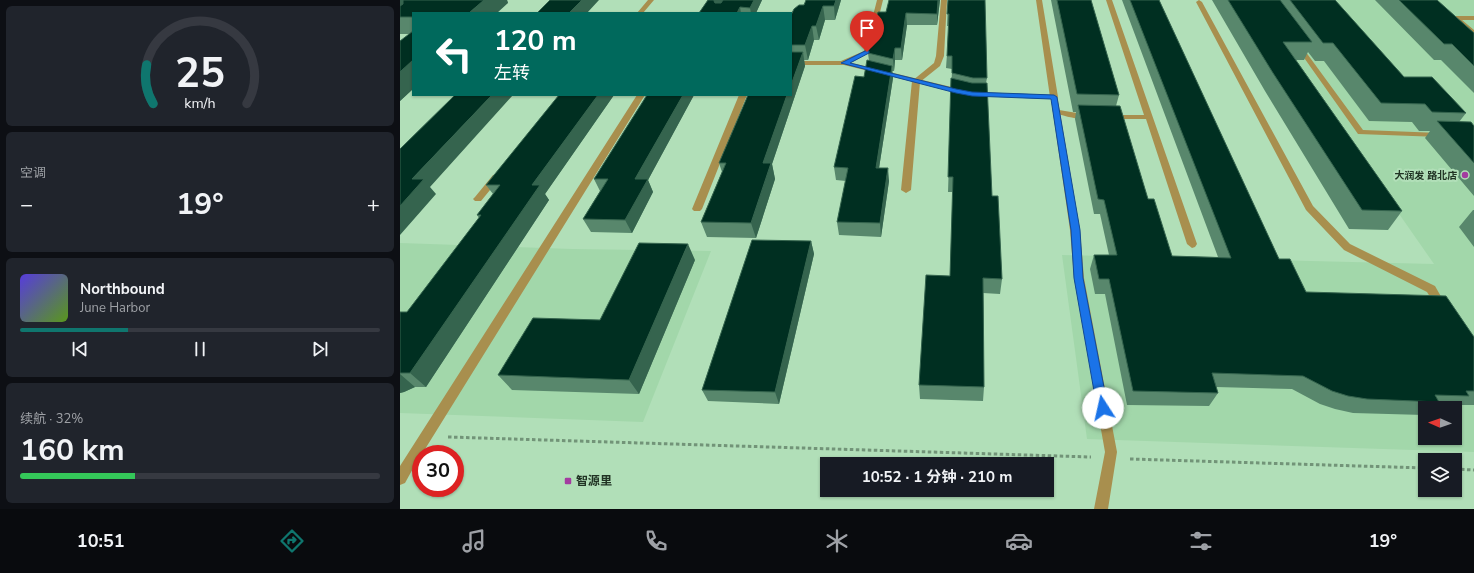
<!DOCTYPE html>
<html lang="zh">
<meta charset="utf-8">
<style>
body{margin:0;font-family:"Nunito Sans","Noto Sans SC",sans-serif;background:#20242c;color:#f1f3f6;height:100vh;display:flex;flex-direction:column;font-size:15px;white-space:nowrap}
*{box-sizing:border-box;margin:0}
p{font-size:13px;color:#9ea1a6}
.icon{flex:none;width:22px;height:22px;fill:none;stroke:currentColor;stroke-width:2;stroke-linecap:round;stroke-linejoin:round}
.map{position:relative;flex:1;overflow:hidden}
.side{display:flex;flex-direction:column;gap:6px;padding:6px;background:#0d0f14;width:400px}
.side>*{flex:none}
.guide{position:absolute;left:12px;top:12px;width:380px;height:84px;border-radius:0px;box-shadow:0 1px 3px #0004;background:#00695c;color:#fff;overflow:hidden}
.needle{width:26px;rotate:272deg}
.controls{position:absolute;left:1018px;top:401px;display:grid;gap:8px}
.controls a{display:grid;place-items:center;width:44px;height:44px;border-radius:0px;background:#171b24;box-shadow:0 1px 3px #0004;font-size:20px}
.speed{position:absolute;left:12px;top:445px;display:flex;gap:8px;font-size:20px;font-weight:700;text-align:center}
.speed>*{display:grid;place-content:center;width:52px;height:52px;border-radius:50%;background:#171b24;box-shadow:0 1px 3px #0004;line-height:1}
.speed .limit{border:6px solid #d22;background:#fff;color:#111}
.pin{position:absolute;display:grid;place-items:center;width:34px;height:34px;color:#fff;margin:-41px -17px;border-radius:50% 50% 50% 0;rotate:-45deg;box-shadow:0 0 4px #0007}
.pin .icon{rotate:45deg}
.me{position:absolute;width:44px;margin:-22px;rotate:350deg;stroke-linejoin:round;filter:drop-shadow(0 0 3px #0008)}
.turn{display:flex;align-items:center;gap:14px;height:84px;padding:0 16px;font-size:18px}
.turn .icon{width:52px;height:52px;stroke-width:2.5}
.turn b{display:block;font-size:28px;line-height:34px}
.big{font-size:30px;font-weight:700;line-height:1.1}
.side .card{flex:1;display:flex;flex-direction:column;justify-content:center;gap:6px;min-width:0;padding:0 14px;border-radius:6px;background:#20242c}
.side .dial{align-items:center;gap:0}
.dial svg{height:104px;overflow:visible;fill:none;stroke:#363941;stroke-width:7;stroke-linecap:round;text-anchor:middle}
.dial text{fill:#f1f3f6;stroke:none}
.song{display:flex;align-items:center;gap:12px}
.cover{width:48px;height:48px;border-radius:6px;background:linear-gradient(135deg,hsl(250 70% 55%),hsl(90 70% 35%))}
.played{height:4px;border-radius:2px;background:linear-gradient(90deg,#0f766e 30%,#363941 30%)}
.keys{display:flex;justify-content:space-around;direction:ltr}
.heat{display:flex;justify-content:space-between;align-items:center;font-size:22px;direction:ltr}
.charge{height:6px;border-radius:3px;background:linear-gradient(90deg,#34c759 32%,#363941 0)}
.trip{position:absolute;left:420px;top:457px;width:234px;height:40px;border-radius:0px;background:#171b24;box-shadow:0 1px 3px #0004;font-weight:700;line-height:40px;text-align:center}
.menu{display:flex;height:64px;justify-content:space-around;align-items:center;background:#090b0e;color:#9ea1a6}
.menu .icon{width:28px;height:28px}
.menu .current{color:#0f766e}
.menu b{font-size:18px;color:#f1f3f6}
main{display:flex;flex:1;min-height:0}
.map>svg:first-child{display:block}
.built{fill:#a2d7aa;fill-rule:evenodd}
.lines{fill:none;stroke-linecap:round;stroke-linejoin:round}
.path{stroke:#729478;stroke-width:3;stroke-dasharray:3.5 2.5;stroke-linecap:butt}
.service{fill:#a88f4e;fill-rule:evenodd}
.minor{fill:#a88f4e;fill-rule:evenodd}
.wall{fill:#58876c}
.shaded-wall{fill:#35644e}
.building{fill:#002f21;stroke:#35644e}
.route{fill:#1a73e8;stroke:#114b97}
.poi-dot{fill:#a33ca0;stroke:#b1dfb8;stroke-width:1.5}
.labels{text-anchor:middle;stroke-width:4;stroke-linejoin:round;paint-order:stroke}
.poi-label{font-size:10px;font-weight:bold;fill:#213324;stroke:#b1dfb8;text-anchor:end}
.near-poi-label{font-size:12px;font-weight:bold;fill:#213324;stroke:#b1dfb8;text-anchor:start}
</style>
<main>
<section class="side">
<div class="card dial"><svg viewBox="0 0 100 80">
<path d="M14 69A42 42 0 1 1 86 69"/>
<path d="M14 69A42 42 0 0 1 9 39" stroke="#0f766e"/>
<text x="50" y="56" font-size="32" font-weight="700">25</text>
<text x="50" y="72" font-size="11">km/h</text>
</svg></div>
<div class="card"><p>空调</p>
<div class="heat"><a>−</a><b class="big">19°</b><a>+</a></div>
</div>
<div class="card">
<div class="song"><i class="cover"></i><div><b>Northbound</b><p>June Harbor</p></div></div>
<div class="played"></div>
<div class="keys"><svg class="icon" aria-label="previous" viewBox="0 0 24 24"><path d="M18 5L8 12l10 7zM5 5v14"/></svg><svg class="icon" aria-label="pause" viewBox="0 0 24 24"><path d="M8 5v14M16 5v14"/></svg><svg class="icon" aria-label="next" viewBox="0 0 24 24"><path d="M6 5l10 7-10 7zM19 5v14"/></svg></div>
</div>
<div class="card"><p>续航 · 32%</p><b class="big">160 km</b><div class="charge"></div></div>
</section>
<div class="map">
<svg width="1074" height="509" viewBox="0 0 1074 509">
<rect width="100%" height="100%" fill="#b1dfb8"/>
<path class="built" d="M850 0H1074V452L687 439 662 255 1034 264ZM1025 408H1055V438H1025Z
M0 243 172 249 311 251 243 422 0 413Z"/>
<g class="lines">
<path class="path" d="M48 437 691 457
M730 459 1025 468
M1055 469 1074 470"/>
<path class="service" d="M248 0H254L243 13H237Z
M477 0H483L470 52 447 65H441V61L464 51Z
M541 0H547L544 56 540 66 520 82 511 190 506 193 501 190 512 81 534 63 536 56Z
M636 0H642L658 97 654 99 650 97Z
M706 0H712L797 244 795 247 792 248 787 244 746 119H711L707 117 711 115H744Z
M799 0 802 2 913 206 950 244 1035 286 1047 307 1046 310 1042 311 1038 310 1027 292 944 250 906 210 796 2Z
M1056 16H1074V20H1062L1074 30V36L1054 19V17Z
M339 95H347L302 209 300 211H294L292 209Z
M653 109 689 115 693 117C685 123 663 115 653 113Z
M96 174 100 177 99 179 81 201H75L73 199 75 197 93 175Z"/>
<path class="minor" d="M898 43 900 44 963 130 1040 133 1044 135 1040 137 958 134 895 45Z
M391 61H444L572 92 657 95 680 230 684 278 717 452 708 509H694L705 452 674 278 670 230 651 99 572 96 444 65H391Z
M237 95H245L22 454H21L5 483 0 485V466Z"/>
</g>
<path class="wall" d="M0 0H107L108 3 13 13V89L0 101 9 34H0Z
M308 0H362L356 13H299Z
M441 0 435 20H425L419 40H414L408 60H404L405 66 372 164 375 179 356 238 307 237 301 222 322 172 319 163 391 95V15L404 5Z
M489 0H540L537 25H507L502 60H495L494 71H492L493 78 479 168 489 181 481 237 439 235 437 222 446 181 436 180 434 167 469 61 468 53 486 12Z
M548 0 587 78 586 83 592 196 602 279 600 294 583 293 584 387 583 401 520 399 519 385 550 276 553 192H548L552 69 546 68 549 26H547Z
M651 0H691L719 95 716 106 748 199 772 256 818 257 722 0H759L879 259 906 292 1074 337V405H1059L1055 408H1025V414L1024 415 953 413 935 409 920 404 892 389 816 387 818 393 809 406 727 405 705 294H695L690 269 694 255H709L700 214H694L675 119 676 112H673Z
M812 0H935L1004 77 1066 113 1059 122 1074 126V196L1025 138 1030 131H1019L1012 122 969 121 924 61H915L908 52 904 60H896L1002 211 988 230 949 229 865 91Z
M975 0H1037L1074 33V93L1041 60H1034Z
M159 95H214L145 194 149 200 26 387H15L4 392 0 393V312H7L79 218 77 215 93 194 86 185Z
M247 95H294L248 180 253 192 232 233 191 232 183 219 200 191 194 179Z
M1073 210H1074V247L1059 227Z
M411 241 414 254 379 404 308 401 302 390Z
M295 260 239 394 112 390 98 375 200 320Z"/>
<path class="shaded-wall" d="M0 0H5L0 17Z
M84 0H107L108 3 97 13H69Z
M182 0H199L187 13H169Z
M314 0H324L317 12 314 1Z
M354 0H362L356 13H351L350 8Z
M436 0H441L435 20 434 6Z
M538 0H540L537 25V14Z
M423 6 425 20 419 40 416 26Z
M340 7 341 13H337Z
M506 13 507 25 502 60 501 48Z
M412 26 414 40 408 60 405 45Z
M495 48V60L494 71 493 59Z
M403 52 405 66 372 164 375 179 356 238 351 223 363 163 387 95H391V85Z
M13 60V89L0 101V72Z
M492 66 493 78 477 181 476 168Z
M92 95H113L30 187 36 194 0 235V206L12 179Z
M198 95H214L145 194 149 200 26 387 10 373 132 185Z
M283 95H294L248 180 253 192 232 233 225 220 235 179Z
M488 168 489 181 481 237 480 223Z
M411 241 414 254 379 404 375 392Z
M288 244 295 260 239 394 229 380Z
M0 374 15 387 4 392 0 393Z"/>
<path class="building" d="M3 0H84L69 13H13V17H0V6L3 4Z
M150 0H182L169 13H137Z
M308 0H314V1L315 3H321L323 0H354L350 8 340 7 337 13H299Z
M406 0H436L434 6H423L416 26H412L405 45H391V15L394 9 399 5H404Z
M489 0H538L537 14 506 13 501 48H495L493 59 468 53 478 12H486Z
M548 0H585L587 78H573L552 73V56H547L549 14H547Z
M657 0H691L719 95 677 94Z
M730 0H759L879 259H890L906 292 1046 296 1074 337V391H1066L1069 396 1035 395 1039 402 967 399 948 396 932 391 903 376 812 373 818 393 733 391 709 279H699L694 255H717L704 200 698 199 678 105 720 106 748 199H754L772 256 831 258Z
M828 0H880L912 42H883L1002 211 962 210 873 73Z
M890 0H935L1004 77H1032L1066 113 1032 112 1025 104 981 103 933 43H923Z
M999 0H1037L1074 33V66L1052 44H1044Z
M13 31V60L0 72V41Z
M391 52H403L391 85Z
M467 60 492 66 476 168H488L480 223 437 222 448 168 434 167 455 76 464 77Z
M551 78 572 83H587L592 196H598L602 279 583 278 584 387 519 385 526 275 550 276 553 177H548Z
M55 95H92L12 179H24L0 206V149Z
M159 95H198L132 185H140L10 373H0V312H7L81 215H77L100 185H86Z
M247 95H283L235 179H248L225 220 183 219 208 179H194Z
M348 95H387L363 163H371L351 223 301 222 326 163H319Z
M1037 121 1071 122 1074 126V163Z
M352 240 411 241 375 392 302 390Z
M239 243 288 244 229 380 98 375 133 318 200 320Z"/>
<path class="route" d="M467 50 469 51V53L450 63 556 89 572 92 654 95 657 97 680 230 683 278 708 408 707 412 703 413 699 412 697 408 674 278 671 230 651 99 572 96 556 93 441 63Z"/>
<g class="poi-dot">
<circle cx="1065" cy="175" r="4"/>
<rect x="164" y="477" width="8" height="8" rx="2"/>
</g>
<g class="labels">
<g class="poi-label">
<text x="1057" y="179">大润发 路北店</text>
</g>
<g class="near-poi-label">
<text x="176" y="485">智源里</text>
</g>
</g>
</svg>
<div class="controls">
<a><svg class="needle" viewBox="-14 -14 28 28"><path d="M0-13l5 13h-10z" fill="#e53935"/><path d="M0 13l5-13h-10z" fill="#9ea1a6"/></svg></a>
<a><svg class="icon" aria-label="layers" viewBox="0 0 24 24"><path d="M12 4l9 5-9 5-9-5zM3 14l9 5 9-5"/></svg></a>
</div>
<div class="speed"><div class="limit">30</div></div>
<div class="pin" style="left:467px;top:52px;background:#d93025"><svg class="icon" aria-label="arrive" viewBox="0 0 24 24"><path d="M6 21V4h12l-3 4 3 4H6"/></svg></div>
<svg class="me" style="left:703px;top:408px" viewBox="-20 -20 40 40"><circle r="19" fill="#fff"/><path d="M0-13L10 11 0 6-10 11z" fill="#1a73e8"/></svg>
<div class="trip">10:52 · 1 分钟 · 210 m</div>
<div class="guide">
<div class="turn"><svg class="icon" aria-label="left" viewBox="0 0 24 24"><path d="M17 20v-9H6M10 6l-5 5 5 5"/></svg><div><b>120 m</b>左转</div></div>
</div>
</div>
</main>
<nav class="menu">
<b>10:51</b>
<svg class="icon current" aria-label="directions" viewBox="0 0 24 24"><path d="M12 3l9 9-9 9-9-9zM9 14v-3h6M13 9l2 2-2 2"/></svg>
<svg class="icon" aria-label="music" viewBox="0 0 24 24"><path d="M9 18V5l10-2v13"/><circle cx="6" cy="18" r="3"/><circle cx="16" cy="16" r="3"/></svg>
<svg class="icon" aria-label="phone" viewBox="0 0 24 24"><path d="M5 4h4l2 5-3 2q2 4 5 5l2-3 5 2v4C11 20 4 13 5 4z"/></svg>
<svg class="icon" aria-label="climate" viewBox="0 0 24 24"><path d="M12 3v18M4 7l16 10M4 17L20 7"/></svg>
<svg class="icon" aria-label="car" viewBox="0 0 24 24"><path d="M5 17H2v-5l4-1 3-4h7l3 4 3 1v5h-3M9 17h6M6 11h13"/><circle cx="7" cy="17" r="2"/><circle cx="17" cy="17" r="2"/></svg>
<svg class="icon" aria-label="filters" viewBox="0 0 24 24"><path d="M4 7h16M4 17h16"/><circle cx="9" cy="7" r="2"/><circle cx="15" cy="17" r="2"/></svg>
<b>19°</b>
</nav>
